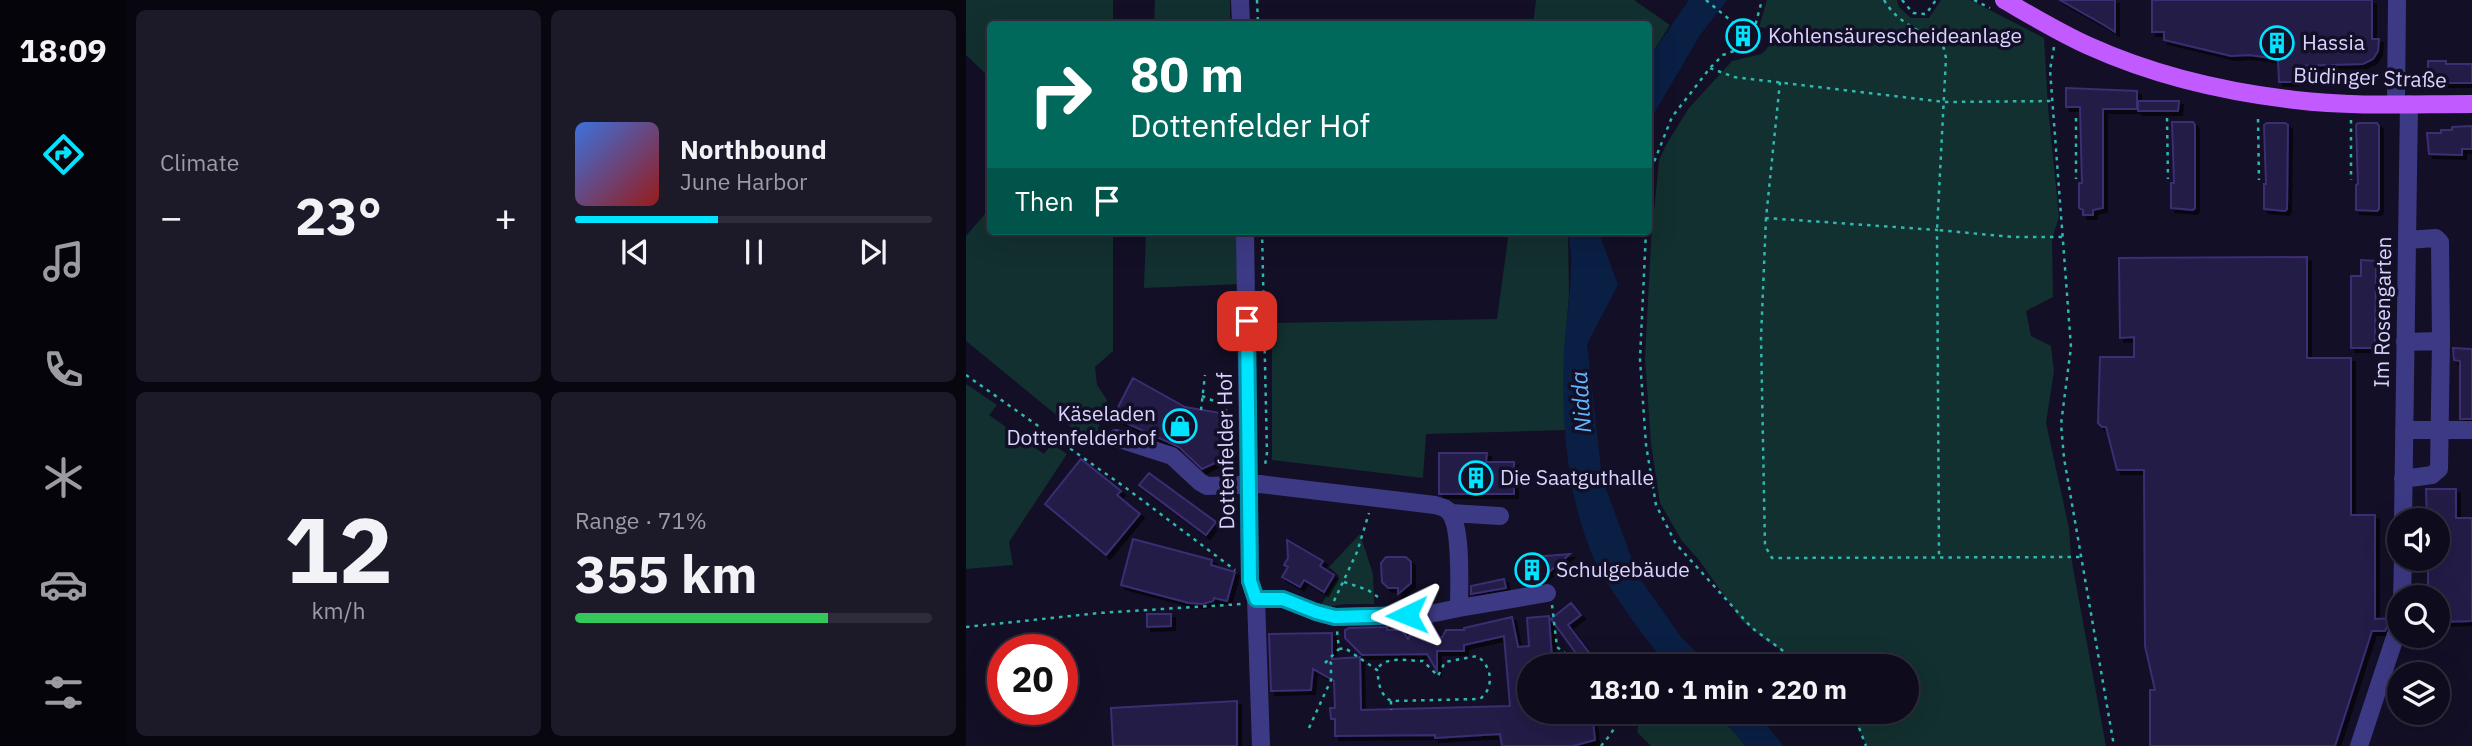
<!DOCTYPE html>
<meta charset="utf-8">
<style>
body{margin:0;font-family:"IBM Plex Sans",sans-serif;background:#1c1929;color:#f1f3f6;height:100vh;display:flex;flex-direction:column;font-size:26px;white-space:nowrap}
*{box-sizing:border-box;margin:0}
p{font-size:23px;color:#9b9ba3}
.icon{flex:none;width:38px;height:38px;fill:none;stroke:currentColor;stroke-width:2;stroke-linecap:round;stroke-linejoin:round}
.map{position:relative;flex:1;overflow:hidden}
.side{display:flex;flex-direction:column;gap:10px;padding:10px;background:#08060f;width:840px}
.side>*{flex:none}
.top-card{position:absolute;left:21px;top:21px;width:665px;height:214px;border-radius:7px;box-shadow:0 7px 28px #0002,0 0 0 2px #2e2b3b;background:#00695c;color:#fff;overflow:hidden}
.controls{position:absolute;left:1421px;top:508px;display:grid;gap:14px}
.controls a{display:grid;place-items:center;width:63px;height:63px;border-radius:50%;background:#0e0b1c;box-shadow:0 7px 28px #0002,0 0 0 2px #2e2b3b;font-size:35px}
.speed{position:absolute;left:21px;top:634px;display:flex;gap:14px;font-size:35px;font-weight:700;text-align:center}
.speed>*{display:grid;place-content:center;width:91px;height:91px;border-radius:50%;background:#0e0b1c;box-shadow:0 7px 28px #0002,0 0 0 2px #2e2b3b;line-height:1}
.speed .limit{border:10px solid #d22;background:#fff;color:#111}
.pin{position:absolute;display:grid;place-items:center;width:60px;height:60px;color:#fff;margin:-30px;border-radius:14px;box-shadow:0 4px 10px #0006}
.me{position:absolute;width:77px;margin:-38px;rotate:268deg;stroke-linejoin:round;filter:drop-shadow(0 0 5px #0008)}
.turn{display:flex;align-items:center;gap:24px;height:147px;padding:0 28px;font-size:32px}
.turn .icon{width:91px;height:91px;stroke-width:2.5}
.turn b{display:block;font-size:49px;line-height:60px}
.then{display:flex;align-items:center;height:66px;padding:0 28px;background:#0003;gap:14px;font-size:26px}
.big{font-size:52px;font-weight:800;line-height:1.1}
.side .widget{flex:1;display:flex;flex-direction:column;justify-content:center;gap:10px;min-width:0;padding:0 24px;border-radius:10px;background:#1c1929}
.side .dial{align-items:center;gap:0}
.dial b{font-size:91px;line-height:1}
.song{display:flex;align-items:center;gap:21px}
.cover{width:84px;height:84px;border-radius:10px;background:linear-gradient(135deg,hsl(220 70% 55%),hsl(0 70% 35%))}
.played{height:7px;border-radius:4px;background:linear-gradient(90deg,#00e5ff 40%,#2e2b3b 40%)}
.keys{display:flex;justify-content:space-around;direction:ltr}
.heat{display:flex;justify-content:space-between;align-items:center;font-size:38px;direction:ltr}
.charge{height:10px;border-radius:5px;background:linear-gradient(90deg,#34c759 71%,#2e2b3b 0)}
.side .tiles{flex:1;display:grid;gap:10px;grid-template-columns:repeat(2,1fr)}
.trip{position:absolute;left:551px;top:654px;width:402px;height:70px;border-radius:35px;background:#0e0b1c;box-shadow:0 7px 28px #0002,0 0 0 2px #2e2b3b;font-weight:800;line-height:70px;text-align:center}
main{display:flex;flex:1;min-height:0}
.dock{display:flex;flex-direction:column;width:126px;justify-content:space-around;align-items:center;background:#06040b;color:#9b9ba3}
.dock .icon{width:49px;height:49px}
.dock .selected{color:#00e5ff}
.dock b{font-size:32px;color:#f1f3f6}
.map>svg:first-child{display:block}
.green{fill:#12302f}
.water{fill:#0a1f44}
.building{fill:#241b47;stroke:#3b2d73;stroke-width:2;filter:url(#shadow)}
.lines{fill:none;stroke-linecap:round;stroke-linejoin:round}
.path{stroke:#2fb8b0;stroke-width:2.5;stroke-dasharray:3.5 5;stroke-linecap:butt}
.minor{stroke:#3d3a85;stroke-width:18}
.major{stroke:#c25bff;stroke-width:18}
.route-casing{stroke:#0095a6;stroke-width:18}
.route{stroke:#00e5ff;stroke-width:12}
.labels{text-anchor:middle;stroke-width:7;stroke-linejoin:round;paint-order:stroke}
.poi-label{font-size:21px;fill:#d9d4ff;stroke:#130f26;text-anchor:start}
.street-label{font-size:21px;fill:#d9d4ff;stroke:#130f26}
.water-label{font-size:23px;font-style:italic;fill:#62b6ff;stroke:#130f26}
</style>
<main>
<nav class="dock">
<b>18:09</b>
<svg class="icon selected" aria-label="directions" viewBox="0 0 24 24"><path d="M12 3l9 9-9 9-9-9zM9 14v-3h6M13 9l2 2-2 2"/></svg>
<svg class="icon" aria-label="music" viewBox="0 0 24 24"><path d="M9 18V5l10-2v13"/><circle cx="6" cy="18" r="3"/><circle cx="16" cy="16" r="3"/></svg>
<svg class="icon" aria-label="phone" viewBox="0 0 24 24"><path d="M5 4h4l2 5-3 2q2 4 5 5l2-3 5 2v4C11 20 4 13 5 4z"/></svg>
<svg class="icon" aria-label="climate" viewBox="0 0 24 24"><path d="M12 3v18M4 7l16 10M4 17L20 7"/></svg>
<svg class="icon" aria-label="car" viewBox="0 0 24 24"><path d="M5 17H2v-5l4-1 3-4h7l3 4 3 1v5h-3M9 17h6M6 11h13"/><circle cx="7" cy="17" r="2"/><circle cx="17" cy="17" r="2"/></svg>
<svg class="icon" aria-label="filters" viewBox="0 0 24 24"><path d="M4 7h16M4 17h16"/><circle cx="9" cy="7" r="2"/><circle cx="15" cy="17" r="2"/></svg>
</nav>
<section class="side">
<div class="tiles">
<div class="widget"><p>Climate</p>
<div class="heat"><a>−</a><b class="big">23°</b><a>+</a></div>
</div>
<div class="widget">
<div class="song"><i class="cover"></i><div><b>Northbound</b><p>June Harbor</p></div></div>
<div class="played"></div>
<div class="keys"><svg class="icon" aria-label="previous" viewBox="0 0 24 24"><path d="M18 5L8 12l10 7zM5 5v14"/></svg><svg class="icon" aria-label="pause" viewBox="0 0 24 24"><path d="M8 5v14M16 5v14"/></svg><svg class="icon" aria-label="next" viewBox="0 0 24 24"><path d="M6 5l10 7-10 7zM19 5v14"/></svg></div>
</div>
<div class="widget dial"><b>12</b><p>km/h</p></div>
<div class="widget"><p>Range · 71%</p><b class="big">355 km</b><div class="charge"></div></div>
</div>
</section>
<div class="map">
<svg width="1506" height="746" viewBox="0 0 1506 746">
<defs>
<filter id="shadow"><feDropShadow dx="4" dy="4" stdDeviation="0" flood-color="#0009"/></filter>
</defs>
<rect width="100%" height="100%" fill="#130f26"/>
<path class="green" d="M0 0H147V24H24V78L0 55Z
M189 0H264V24H188Z
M570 0H668L704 25 683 58 682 24H567Z
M801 0H931L933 7 945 18H963L975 0H1004L1078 38 1082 107 1093 217 1086 239 1087 297 1060 311 1065 336 1085 346 1088 371 1080 423 1103 528 1105 557 1140 746H901L884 712H942V667H842L799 640 776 621 733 560 716 541 694 503 685 444 679 359 685 242 693 160 701 143 723 108 766 61 795 54 800 50 805 42V34L800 28 793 27Z
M24 208V231H147V351L129 367 131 385 141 400 127 445 0 341V236Z
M180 231H271L275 284 178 288Z
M543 231H602L603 296 598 354 600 430 460 434 457 478 306 460V323L531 319Z
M0 384 31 405 23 415 78 454 86 444 101 454 43 542 47 565 0 569Z
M394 534 407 574 408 604H380L353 608 373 576 363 567Z
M675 712H750L780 746H685L671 732Z"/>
<path class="water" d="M723 0H761L734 35 683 122V58Z
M602 231H640L635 238 652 285 621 344 636 478 672 576 715 637 744 667H704C683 644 666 620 649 595 644 586 636 577 632 568 601 503 595 424 598 353 600 313 610 271 602 231Z
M750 712H789L818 746H780Z"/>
<path class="building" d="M1094 0H1149V32L1138 25Z
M1186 0H1406V39H1413L1412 51 1407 59 1397 64 1327 66 1328 82H1313L1312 59 1283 55 1265 56 1198 40V32H1186Z
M1462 61H1480V64H1506V83H1462Z
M1100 88 1171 91V109H1137V208L1127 210V215H1117V210L1113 208V183H1116L1114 107H1100Z
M1172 101H1213L1212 111H1172Z
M1206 122H1227L1229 125V208L1227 210 1205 208V183H1208Z
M1301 123H1319L1322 125 1321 209 1319 211 1298 209V184H1300L1298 125Z
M1392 123H1411L1413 126V209L1411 211 1390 210V185L1392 184 1390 125Z
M1506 126V149H1496V155L1463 154 1461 133H1475V130H1486V127Z
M1341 257V358H1385V515H1409V619L1433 618V620L1424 622 1419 631H1406L1369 746H1184V690H1189L1179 646 1178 470H1151L1140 427H1136L1132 423 1134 357H1168V337L1154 338 1153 258Z
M1395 260 1410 261 1409 348H1385V276H1395Z
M1487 348 1506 349V419H1494V361L1488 360Z
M167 378 219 407 260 414 266 455 236 469 213 447 147 417Z
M473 453H521L520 462H548V494H473Z
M115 459 155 491 151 495 174 514 140 555 79 504Z
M183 473 250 522 240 535 173 485Z
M1460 489H1490V518H1506V621L1472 622V597H1462V558H1472V520H1461Z
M167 539 246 560 245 565 269 572 261 601 248 598 247 601 237 604 223 603 155 585Z
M321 540 357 561 354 566 368 575 358 592 338 580 334 587 316 577 322 567 318 565 322 558Z
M604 554 575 579V582L558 583 556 558Z
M420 557H440L445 562V583L432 594V588H422L416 582 415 563Z
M538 579 540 588 505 594V586Z
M605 603 615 615 602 625 634 667H628L612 656 585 619Z
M181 614H205V626L181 627Z
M583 616 586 658 581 659 582 667H564V712H626L629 740 607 746H536L534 734 469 738V735L369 736V719H365L364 708H369L368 681 347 669 345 690 305 691 303 634 366 633V659L394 657 395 710 544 706 538 636 498 645V651H471V671L461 654 396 655 379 638V630L383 628 421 627V630H436L442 639 449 627 453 632 464 631 467 627 475 639 480 630H498V628L546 617 552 647 563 646 561 618Z
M271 701V746H147L145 708Z"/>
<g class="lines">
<path class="path" d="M291 0 292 24
M740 0 770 25 776 23 788 31
M918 0C931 23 955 31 977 45L980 58 971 230 1047 237H1097
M936 0 947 13 960 14 970 0
M1008 0 1024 8
M1088 47 1084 70 1105 347 1095 424 1098 458 1148 746
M744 68 768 77 978 102 1086 101
M814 82 800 218 971 230 973 557
M1110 118V179
M1201 118 1202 179
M1292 119 1293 180
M1385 120V180
M682 177 706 117 744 68 757 55 784 45 796 0
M800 218 795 338 799 546 806 558 1114 557
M296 231 301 453 299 465
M680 231 674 359 680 445 690 505 710 544 786 628 839 667
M0 375 160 488 269 570
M236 396 248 401 261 411 266 446
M235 410 239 375
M378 582 402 590 416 600
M368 601 391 552 403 513
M586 605 591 647 617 667
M0 627 133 613 276 604
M373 649 379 648 411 670C413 683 413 694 425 701L514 699C529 687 526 666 511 656L479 662 472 676 457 661C442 661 418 655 411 670
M359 663 373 649 371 631
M425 701V710
M887 712 900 746
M343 728 365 680V663L361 660
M635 746C643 736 654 726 648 712"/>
<path class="minor" d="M274 0 275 24
M1430 104 1431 0
M279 231 284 581 290 599 295 746
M1439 342 1475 341 1474 242 1470 238 1441 240
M1438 430H1506
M150 438 206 456 234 482 241 486 294 484 469 505C475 507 480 507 484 513 496 528 493 587 493 608L459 615 369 617 350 612 317 599H290
M1437 479 1466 475 1473 469 1475 341
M484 513 534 516
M1437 520 1443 104
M1436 597 1437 558
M493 608 581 593
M1393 746 1431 631"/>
<path class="major" d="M1038 0C1066 16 1094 33 1123 46 1187 75 1260 92 1329 100 1388 107 1448 104 1506 104"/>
</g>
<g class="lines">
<defs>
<path id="route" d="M281 321 284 581 290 599H317L350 612 369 617 441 615"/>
</defs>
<use href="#route" class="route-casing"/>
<use href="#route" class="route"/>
</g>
<defs>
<symbol id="building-ring" viewBox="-11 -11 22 22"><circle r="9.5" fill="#130f26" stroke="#00e5ff" stroke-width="1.5"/><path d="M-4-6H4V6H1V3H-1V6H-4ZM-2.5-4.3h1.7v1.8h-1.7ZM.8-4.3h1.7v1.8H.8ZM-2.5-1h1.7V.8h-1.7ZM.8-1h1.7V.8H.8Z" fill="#00e5ff"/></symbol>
<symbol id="shop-ring" viewBox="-11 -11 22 22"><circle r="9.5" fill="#130f26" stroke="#00e5ff" stroke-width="1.5"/><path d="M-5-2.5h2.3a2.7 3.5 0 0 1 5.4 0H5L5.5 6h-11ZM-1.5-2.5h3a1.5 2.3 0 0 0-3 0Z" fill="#00e5ff"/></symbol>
</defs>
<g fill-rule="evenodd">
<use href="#building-ring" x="758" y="17" width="38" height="38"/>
<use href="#building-ring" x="1292" y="24" width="38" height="38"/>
<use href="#shop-ring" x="195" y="407" width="38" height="38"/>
<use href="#building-ring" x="491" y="459" width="38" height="38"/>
<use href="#building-ring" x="547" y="551" width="38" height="38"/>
</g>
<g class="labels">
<g class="poi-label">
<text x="802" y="43">Kohlensäurescheideanlage</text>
<text x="1336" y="50">Hassia</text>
<text x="190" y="421" text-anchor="end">Käseladen<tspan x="190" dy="24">Dottenfelderhof</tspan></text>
<text x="534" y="485">Die Saatguthalle</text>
<text x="590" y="577">Schulgebäude</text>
</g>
<g class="street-label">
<text transform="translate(1404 78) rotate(2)" y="7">Büdinger Straße</text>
<text transform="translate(1417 312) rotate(-89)" y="7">Im Rosengarten</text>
<text transform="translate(260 451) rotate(-91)" y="7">Dottenfelder Hof</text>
</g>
<g class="water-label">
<text transform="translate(615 402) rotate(-94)" y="8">Nidda</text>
</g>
</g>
</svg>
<div class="controls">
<a><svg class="icon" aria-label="sound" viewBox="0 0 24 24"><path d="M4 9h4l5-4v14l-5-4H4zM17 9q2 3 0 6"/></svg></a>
<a><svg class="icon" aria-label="search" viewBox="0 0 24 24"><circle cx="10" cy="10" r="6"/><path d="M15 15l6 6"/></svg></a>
<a><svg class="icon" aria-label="layers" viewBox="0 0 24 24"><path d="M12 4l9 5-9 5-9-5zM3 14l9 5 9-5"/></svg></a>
</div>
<div class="speed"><div class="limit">20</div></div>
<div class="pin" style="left:281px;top:321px;background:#d93025"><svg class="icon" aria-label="arrive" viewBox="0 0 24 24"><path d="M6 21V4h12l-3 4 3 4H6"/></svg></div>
<svg class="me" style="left:441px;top:615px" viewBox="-20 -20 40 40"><path d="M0-17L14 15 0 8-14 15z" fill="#00e5ff" stroke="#fff" stroke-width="4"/></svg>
<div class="trip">18:10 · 1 min · 220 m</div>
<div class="top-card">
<div class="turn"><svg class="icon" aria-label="right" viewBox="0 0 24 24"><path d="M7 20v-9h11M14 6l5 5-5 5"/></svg><div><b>80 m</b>Dottenfelder Hof</div></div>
<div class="then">Then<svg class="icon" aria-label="arrive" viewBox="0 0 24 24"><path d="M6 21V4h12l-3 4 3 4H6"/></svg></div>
</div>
</div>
</main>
